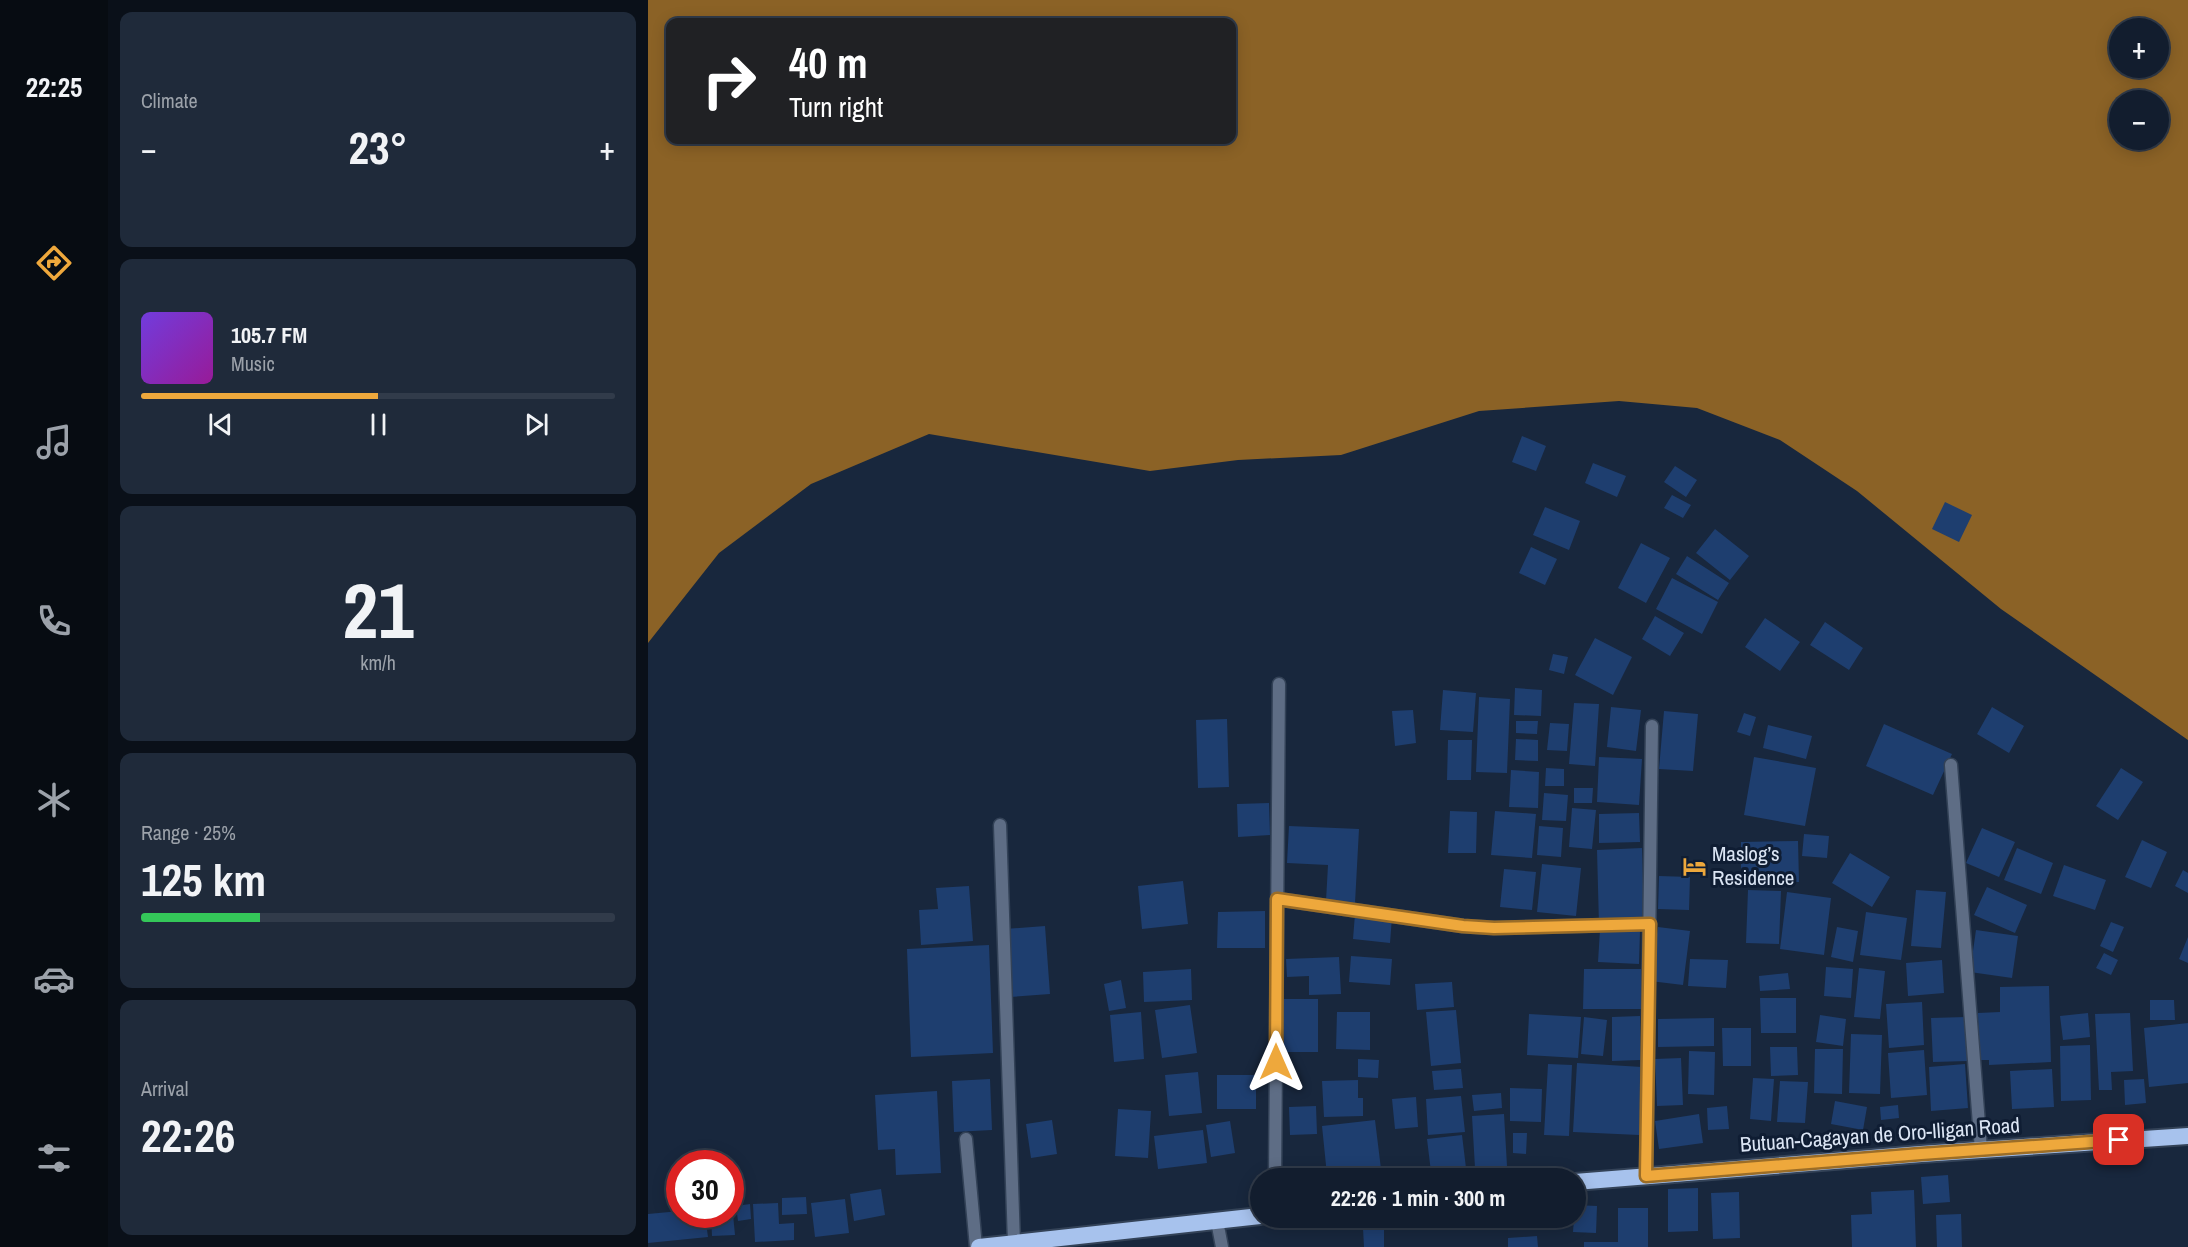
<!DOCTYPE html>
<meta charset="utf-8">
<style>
body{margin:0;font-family:"Archivo Narrow",sans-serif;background:#1f2a3a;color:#f1f3f6;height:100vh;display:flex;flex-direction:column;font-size:22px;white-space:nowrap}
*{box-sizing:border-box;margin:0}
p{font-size:20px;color:#9ca2aa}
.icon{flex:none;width:33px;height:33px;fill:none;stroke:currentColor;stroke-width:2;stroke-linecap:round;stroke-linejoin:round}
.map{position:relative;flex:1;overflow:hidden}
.sheet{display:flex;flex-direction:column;gap:12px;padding:12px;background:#0a1019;width:540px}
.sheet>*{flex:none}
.hud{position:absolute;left:18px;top:18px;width:570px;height:126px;border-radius:12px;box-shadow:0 3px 15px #0003,0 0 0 2px #313b4a;background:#202124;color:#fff;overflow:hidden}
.controls{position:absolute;left:1461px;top:18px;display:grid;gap:12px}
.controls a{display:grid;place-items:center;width:60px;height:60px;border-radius:50%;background:#121d2e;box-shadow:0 3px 15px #0003,0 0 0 2px #313b4a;font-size:30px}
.speed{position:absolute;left:18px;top:1150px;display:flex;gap:12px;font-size:30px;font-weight:700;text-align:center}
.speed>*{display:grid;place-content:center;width:78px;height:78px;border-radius:50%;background:#121d2e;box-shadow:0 3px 15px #0003,0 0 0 2px #313b4a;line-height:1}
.speed .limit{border:9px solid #d22;background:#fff;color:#111}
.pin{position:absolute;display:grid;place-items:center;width:51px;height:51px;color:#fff;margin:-26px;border-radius:12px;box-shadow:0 3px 9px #0006}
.me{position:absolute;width:66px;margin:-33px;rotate:0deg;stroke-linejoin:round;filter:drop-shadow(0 0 4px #0008)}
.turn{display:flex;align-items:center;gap:21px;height:126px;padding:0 24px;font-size:27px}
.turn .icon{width:78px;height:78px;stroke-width:2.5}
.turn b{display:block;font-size:42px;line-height:51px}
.big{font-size:45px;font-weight:700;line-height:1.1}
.sheet .card{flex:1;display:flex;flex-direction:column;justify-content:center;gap:9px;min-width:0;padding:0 21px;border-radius:12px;background:#1f2a3a}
.sheet .dial{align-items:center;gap:0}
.dial b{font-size:78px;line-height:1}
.song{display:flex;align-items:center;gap:18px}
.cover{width:72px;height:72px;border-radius:9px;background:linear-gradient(135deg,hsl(260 70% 55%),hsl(300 70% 35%))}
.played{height:6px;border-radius:3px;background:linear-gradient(90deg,#eea83c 50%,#313b4a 50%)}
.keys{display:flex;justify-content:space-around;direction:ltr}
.heat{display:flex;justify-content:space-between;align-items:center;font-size:33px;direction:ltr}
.charge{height:9px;border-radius:4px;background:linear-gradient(90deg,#34c759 25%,#313b4a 0)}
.trip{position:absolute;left:602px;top:1168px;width:336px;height:60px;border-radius:30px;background:#121d2e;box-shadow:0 3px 15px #0003,0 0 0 2px #313b4a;font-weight:700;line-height:60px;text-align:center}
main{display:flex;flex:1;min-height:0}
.dock{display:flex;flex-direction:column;width:108px;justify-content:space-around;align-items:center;background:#070c12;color:#9ca2aa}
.dock .icon{width:42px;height:42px}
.dock .selected{color:#eea83c}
.dock b{font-size:27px;color:#f1f3f6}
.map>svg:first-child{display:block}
.water{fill:#8b6226;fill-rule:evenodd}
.building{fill:#1e3e6f}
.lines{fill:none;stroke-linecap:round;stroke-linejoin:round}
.service-casing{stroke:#334257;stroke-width:15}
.minor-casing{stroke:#334257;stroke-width:15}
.trunk-casing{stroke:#334257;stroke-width:20}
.service{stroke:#5e6d85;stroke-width:12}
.minor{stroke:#5e6d85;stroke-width:12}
.trunk{stroke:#a7c2ed;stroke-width:16}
.route-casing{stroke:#9b6d27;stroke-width:15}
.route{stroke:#eea83c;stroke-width:10}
.labels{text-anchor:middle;stroke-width:6;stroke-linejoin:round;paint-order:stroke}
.poi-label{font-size:21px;fill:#dbe5f4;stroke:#0f1d33;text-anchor:start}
.street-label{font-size:21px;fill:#dbe5f4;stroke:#0f1d33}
</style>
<main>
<nav class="dock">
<b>22:25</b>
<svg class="icon selected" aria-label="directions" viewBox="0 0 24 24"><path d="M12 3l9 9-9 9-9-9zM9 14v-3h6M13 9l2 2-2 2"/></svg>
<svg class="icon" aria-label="music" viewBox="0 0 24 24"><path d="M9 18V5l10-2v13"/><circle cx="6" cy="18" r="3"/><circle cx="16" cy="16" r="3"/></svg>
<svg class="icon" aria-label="phone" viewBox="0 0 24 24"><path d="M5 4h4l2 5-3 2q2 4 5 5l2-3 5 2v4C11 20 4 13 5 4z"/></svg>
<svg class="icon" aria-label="climate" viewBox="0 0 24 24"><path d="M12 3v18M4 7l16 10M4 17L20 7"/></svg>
<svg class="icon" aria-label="car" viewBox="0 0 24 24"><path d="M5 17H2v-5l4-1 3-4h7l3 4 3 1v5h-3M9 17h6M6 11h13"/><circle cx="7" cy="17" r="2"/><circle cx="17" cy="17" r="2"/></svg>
<svg class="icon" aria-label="filters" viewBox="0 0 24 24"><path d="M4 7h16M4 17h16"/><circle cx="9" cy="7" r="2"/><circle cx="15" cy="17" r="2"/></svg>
</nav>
<section class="sheet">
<div class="card"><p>Climate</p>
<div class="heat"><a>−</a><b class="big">23°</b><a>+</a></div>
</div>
<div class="card">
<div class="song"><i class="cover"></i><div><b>105.7 FM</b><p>Music</p></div></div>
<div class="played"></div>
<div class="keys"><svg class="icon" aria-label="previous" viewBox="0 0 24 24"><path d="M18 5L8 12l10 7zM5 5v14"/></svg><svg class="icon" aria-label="pause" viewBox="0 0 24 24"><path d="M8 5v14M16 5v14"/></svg><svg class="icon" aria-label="next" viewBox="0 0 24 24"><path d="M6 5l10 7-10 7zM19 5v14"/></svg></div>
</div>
<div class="card dial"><b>21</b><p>km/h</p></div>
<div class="card"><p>Range · 25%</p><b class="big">125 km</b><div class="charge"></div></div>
<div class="card"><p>Arrival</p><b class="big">22:26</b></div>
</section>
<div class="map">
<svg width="1540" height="1247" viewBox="0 0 1540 1247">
<rect width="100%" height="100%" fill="#18273d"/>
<path class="water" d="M0 0H1540V740L1353 609 1209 491 1132 440 1049 408 971 401 831 411 693 455 590 460 502 471 281 434 163 484 71 553 0 643ZM22 22H584V140H22ZM1472 28H1510V68H1472ZM1472 100H1510V140H1472Z"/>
<path class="building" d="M874 436 898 446 888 471 864 462Z
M945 463 978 476 969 497 937 483Z
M1027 466 1049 480 1038 497 1016 482Z
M1024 495 1043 505 1035 518 1016 508Z
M1297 502 1324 515 1311 542 1284 529Z
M897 507 932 521 921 550 885 535Z
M1067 529 1101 556 1082 580 1048 553Z
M993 543 1022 558 998 603 970 588Z
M883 547 909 559 897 585 871 573Z
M1039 556 1081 583 1070 600 1028 574Z
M1024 578 1070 602 1054 634 1008 609Z
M1007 616 1036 633 1022 656 994 639Z
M1117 618 1152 642 1132 671 1097 647Z
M1177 622 1215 648 1201 670 1162 645Z
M947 638 984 657 965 695 927 675Z
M905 654 920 657 916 674 901 670Z
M867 688 894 690 893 716 866 715Z
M795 690 828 693 825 732 792 730Z
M831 697 862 699 859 773 828 772Z
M926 703 951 704 947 766 921 764Z
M963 707 993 710 988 751 959 747Z
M1344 707 1376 726 1361 753 1329 734Z
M765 710 768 743 747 746 744 711Z
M1016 711 1050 714 1045 771 1011 769Z
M1096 713 1108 717 1102 736 1089 732Z
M579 719 581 787 550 788 548 720Z
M868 721H890L889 734 868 733Z
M902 723 921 724 919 751 899 750Z
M1236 724 1304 754 1285 795 1218 766Z
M1120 725 1164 736 1158 759 1115 748Z
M868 739 890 740V761L867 760Z
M800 740H824L823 780H799Z
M951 757 994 759 991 805 949 802Z
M1106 757 1168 768 1157 826 1096 815Z
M898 768 916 769V786H897Z
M1473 768 1495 782 1470 820 1448 806Z
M863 770 891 772 890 808 861 807Z
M926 788H945L944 803H926Z
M896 793 920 795 918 821 894 820Z
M621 803 622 835 590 837 589 804Z
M924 808 948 810 944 849 921 847Z
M802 811 829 812 828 853H800Z
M847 811 888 814 884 858 843 855Z
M991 813 992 842 951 843V814Z
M641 826 711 829 707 903 678 901 680 865 639 863Z
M891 826 915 828 913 857 889 855Z
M1334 828 1367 842 1351 877 1318 863Z
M1156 834 1181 836 1179 858 1154 856Z
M1494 840 1519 852 1503 888 1477 877Z
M1150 841 1151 882 1093 883V842Z
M994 848 996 923 951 925 949 850Z
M1369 848 1405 863 1393 894 1356 880Z
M1202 853 1242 877 1224 907 1184 883Z
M894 864 933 868 928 916 889 912Z
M1416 865 1458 880 1447 910 1405 896Z
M856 869 888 872 884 910 852 907Z
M1535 870 1540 873V893L1527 886Z
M1011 876 1042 877 1041 910 1010 909Z
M535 881 540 924 494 929 490 886Z
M321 886 325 941 273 945 271 910 290 909 288 888Z
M1339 887 1379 905 1367 933 1326 915Z
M1100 890 1133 891 1131 944 1098 943Z
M1268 890 1298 892 1293 948 1263 946Z
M1139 892 1183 898 1176 955 1132 949Z
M617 911V948H569L570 912Z
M1218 912 1259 918 1253 960 1212 955Z
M707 914 744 917 742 943 705 939Z
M1463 922 1476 927 1465 952 1452 946Z
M397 926 402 994 362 997 357 929Z
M1010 927 1042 931 1035 985 1002 981Z
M1189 927 1210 931 1205 962 1183 957Z
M952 930 992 931 991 964 950 962Z
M1328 930 1370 936 1364 978 1322 972Z
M1540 937V963L1531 959Z
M341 945 345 1053 263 1057 259 949Z
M1456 953 1470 960 1463 975 1448 968Z
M703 956 744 959 742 985 701 982Z
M691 957 693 994 661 995V976L639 977 638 959Z
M1042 959 1080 960 1078 988 1040 986Z
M1294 960 1296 993 1260 996 1258 963Z
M1178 967 1205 969 1203 998 1176 996Z
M1211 968 1237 971 1232 1019 1206 1017Z
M543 969 544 1000 496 1002 495 972Z
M936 969H993V1009H935Z
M1140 973 1142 989 1112 991 1111 976Z
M473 980 478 1008 461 1011 456 984Z
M804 982 806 1007 769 1010 767 984Z
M1401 986 1403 1062 1341 1065V1060H1331L1330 1013 1352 1012V987Z
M1112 998H1148V1033H1113Z
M635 999H670V1052H635Z
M1502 1000H1526L1527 1020H1502Z
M1274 1002 1276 1045 1241 1048 1238 1004Z
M542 1005 549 1053 514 1058 507 1010Z
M808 1010 813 1063 783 1066 778 1012Z
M493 1012 496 1059 466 1062 462 1015Z
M689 1012H722V1050L688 1049Z
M1440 1013 1442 1037 1415 1040 1412 1016Z
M1482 1013 1485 1071 1463 1072 1464 1090H1451L1447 1014Z
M881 1014 933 1017 930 1058 879 1055Z
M1172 1015 1198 1019 1195 1046 1168 1042Z
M992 1016V1060L964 1061V1017Z
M936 1017 959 1020 955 1056 933 1054Z
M1318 1017 1320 1061 1285 1062 1283 1018Z
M1066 1018V1046L1010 1047V1019Z
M1540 1023V1083L1501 1087 1496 1028Z
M1074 1028H1103V1066H1075Z
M1203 1034 1234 1035 1232 1094 1201 1093Z
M1442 1045 1443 1100 1413 1101 1412 1046Z
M1122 1047H1149L1150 1075 1123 1076Z
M1167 1049H1195L1194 1094 1166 1093Z
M1276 1050 1279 1095 1243 1098 1240 1053Z
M1041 1051 1067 1052 1066 1095 1040 1094Z
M1033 1058 1035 1105 1009 1106 1007 1059Z
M710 1059 731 1060 730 1078 710 1077Z
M929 1063 994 1067 991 1135 925 1132Z
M900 1064 924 1065 921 1136 896 1135Z
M1317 1064 1320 1108 1283 1111 1281 1067Z
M813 1069 815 1088 786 1090 784 1071Z
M1404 1069 1406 1107 1364 1109 1362 1071Z
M550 1072 554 1113 521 1116 517 1075Z
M569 1075H608V1109H569Z
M1105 1078 1126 1079 1123 1121 1102 1119Z
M342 1079 344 1130 306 1132 304 1081Z
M1496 1079 1498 1103 1477 1105 1476 1080Z
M710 1080V1098H715V1116L676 1117 674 1081Z
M1132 1081 1160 1082 1157 1123 1129 1122Z
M862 1088 894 1089 893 1122 862 1121Z
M289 1091 293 1173 248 1175 247 1149 230 1150 227 1095Z
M853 1093 854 1108 826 1111 824 1095Z
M813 1096 817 1132 780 1135 778 1099Z
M768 1097 770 1127 747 1129 744 1099Z
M1187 1101 1219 1107 1215 1130 1183 1124Z
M1250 1105 1251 1118 1233 1120 1232 1107Z
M668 1106 669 1134 642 1135 641 1107Z
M1079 1106 1081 1129 1060 1130 1059 1108Z
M470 1109 503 1111 500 1158 467 1156Z
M856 1114 859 1166 827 1168 824 1116Z
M1051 1114 1055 1143 1011 1149 1007 1121Z
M404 1120 409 1154 383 1158 378 1124Z
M727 1120 733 1169 679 1175 674 1126Z
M582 1121 587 1153 563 1157 558 1125Z
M555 1130 559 1163 510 1169 506 1136Z
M865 1133H879L878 1154 865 1153Z
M814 1135 818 1168 783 1172 779 1139Z
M649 1167H667V1179H649Z
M1300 1175 1302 1202 1275 1204 1273 1177Z
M1050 1188V1231L1020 1232V1189Z
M233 1189 237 1215 206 1221 202 1194Z
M1266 1190 1268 1247H1204L1203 1215 1224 1214 1223 1192Z
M1091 1192 1092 1238 1065 1239 1063 1193Z
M158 1197 159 1214 134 1215V1198Z
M197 1199 201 1233 167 1237 163 1203Z
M130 1203 131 1224 146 1223V1240L107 1242 105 1204Z
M82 1204H84L87 1235 64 1236 63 1215H82Z
M102 1204 103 1219 90 1221 88 1206Z
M927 1205 949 1206 948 1233 925 1232Z
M970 1208H1000V1247H936V1242H970Z
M32 1211V1215H57L60 1237 0 1243V1214Z
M1313 1214 1314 1247H1289L1288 1215Z
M865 1218H893L894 1228 866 1230Z
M715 1228H736V1247H716Z
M889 1236 890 1247H860V1238Z"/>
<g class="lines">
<defs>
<path id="service" d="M318 1139 328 1247
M569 1221 574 1247"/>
<path id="minor" d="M1303 765 1333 1150
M352 825 366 1243
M629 899 815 926 847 928 1002 924
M998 1175 1004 726
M627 1179 631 684"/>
<path id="trunk" d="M927 1182 1273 1154 1540 1136
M331 1247 612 1216"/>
</defs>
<use href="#service" class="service-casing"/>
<use href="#minor" class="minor-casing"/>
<use href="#trunk" class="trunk-casing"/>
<use href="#service" class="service"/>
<use href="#minor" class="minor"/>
<use href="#trunk" class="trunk"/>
</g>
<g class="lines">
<defs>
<path id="route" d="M628 1062 629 899 815 926 846 928 1002 924 998 1176 1273 1154 1471 1140"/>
</defs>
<use href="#route" class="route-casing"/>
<use href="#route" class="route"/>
</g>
<defs>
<symbol id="hotel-bare" viewBox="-9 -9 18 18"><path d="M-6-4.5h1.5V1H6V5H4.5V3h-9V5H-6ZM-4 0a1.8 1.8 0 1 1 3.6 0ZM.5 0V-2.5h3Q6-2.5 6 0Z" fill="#eea83c" stroke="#0f1d33" stroke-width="2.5" paint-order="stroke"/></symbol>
</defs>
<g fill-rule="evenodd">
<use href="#hotel-bare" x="1030" y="850" width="33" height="33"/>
</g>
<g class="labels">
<g class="poi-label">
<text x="1064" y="861">Maslog’s<tspan x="1064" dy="24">Residence</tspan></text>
</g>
<g class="street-label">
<text transform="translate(1232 1135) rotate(-4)" y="7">Butuan-Cagayan de Oro-Iligan Road</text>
</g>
</g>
</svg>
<div class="controls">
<a>+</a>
<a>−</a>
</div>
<div class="speed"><div class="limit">30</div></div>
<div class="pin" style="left:1471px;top:1140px;background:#d93025"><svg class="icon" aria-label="arrive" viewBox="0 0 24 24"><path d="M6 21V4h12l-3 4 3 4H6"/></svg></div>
<svg class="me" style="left:628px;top:1062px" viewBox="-20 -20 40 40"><path d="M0-17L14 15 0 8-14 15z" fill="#eea83c" stroke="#fff" stroke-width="4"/></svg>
<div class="trip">22:26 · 1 min · 300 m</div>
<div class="hud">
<div class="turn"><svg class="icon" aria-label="right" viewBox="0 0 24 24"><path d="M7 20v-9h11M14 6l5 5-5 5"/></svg><div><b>40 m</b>Turn right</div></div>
</div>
</div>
</main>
